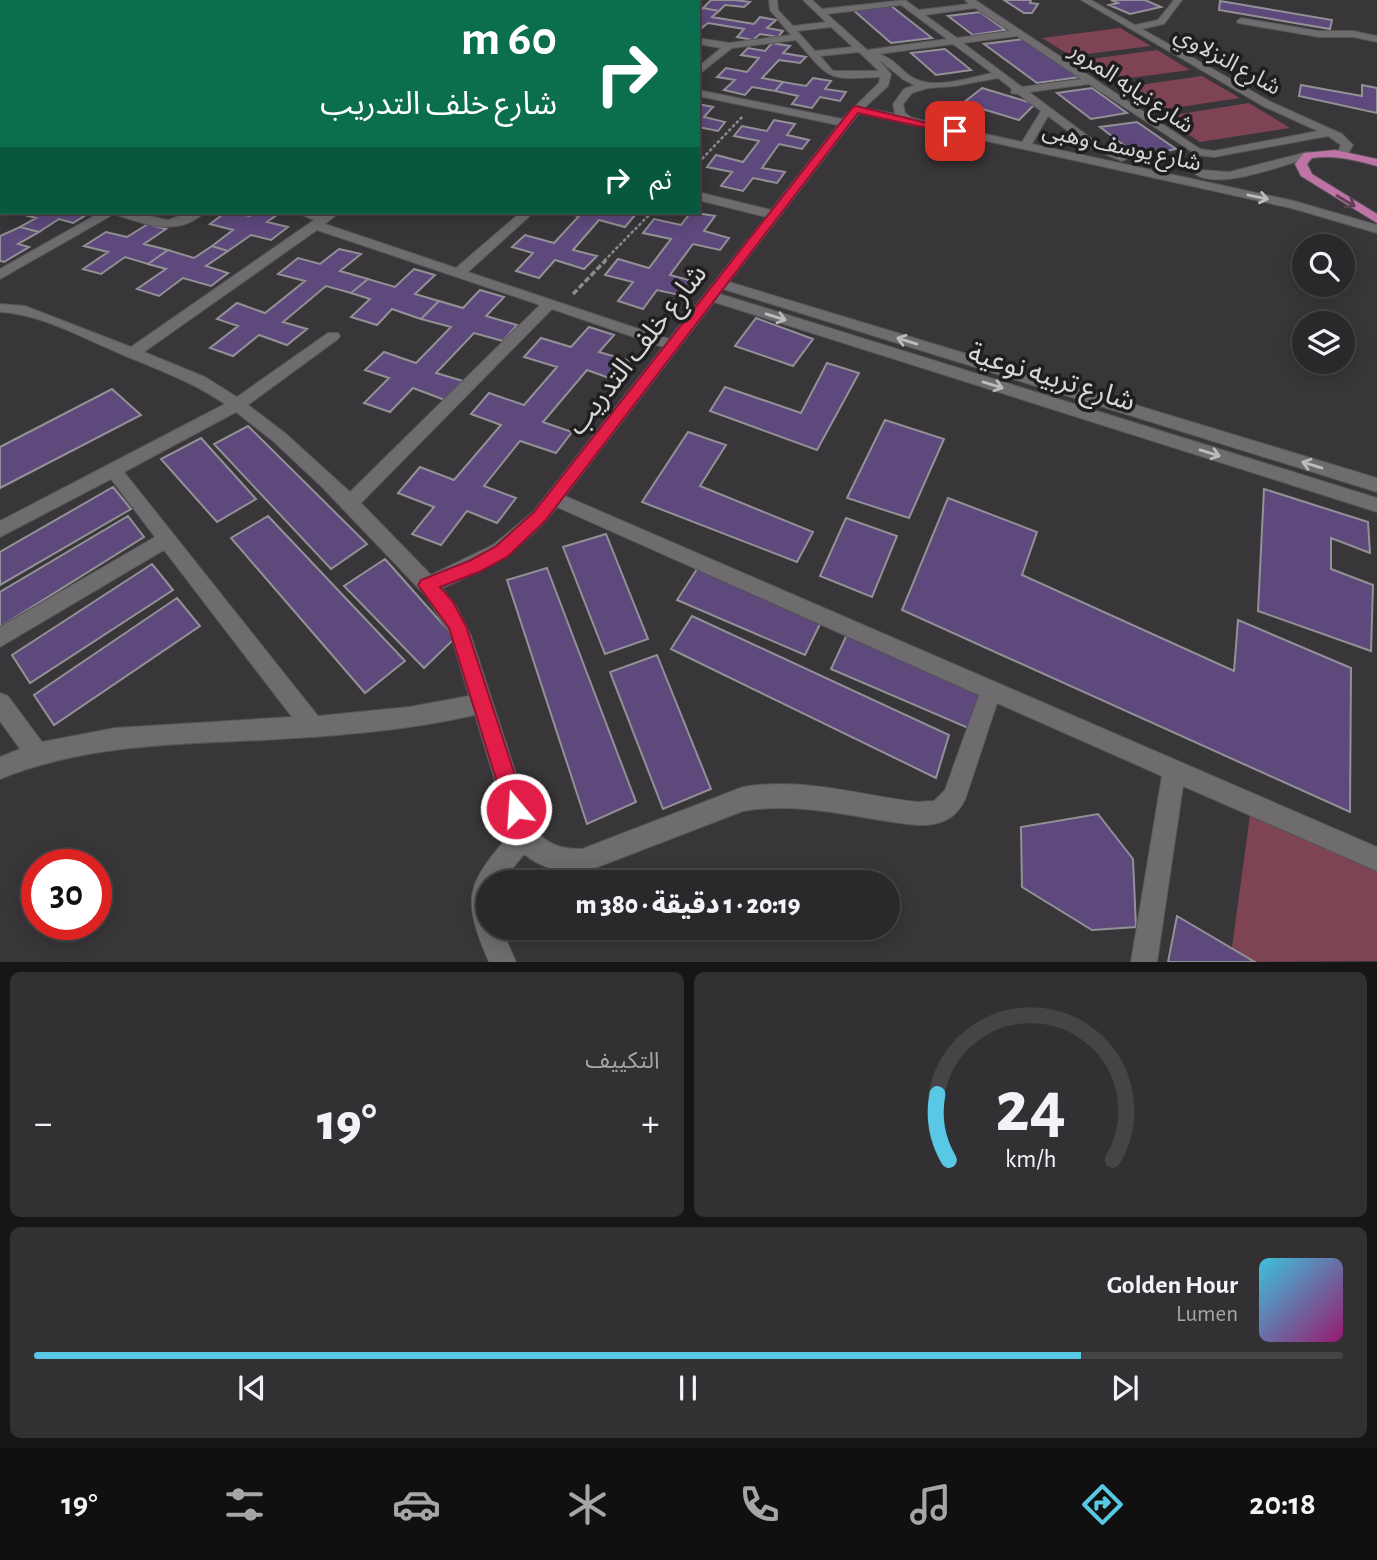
<!DOCTYPE html>
<html lang="ar">
<meta charset="utf-8">
<style>
body{margin:0;font-family:"Alegreya Sans","Noto Sans Arabic",sans-serif;background:#323032;color:#f1f3f6;direction:rtl;height:100vh;display:flex;flex-direction:column;font-size:26px;white-space:nowrap}
*{box-sizing:border-box;margin:0}
p{font-size:23px;color:#a5a6a8}
.icon{flex:none;width:38px;height:38px;fill:none;stroke:currentColor;stroke-width:2;stroke-linecap:round;stroke-linejoin:round}
.map{position:relative;height:962px;overflow:hidden;direction:ltr}
.panel{display:flex;flex-direction:column;gap:10px;padding:10px;background:#171617;flex:1}
.panel>*{flex:none}
.banner{position:absolute;left:0px;top:0px;width:700px;height:214px;box-shadow:0 4px 18px #0003,0 0 0 2px #464447;direction:rtl;background:#0b6e4f;color:#fff;overflow:hidden}
.fabs{position:absolute;left:1292px;top:234px;display:grid;gap:14px}
.fabs a{display:grid;place-items:center;width:63px;height:63px;border-radius:50%;background:#2a282a;box-shadow:0 4px 18px #0003,0 0 0 2px #464447;font-size:35px}
.speed{position:absolute;left:21px;top:849px;display:flex;gap:14px;font-size:35px;font-weight:700;text-align:center}
.speed>*{display:grid;place-content:center;width:91px;height:91px;border-radius:50%;background:#2a282a;box-shadow:0 4px 18px #0003,0 0 0 2px #464447;line-height:1}
.speed .limit{border:10px solid #d22;background:#fff;color:#111}
.pin{position:absolute;display:grid;place-items:center;width:60px;height:60px;color:#fff;margin:-30px;border-radius:14px;box-shadow:0 4px 10px #0006}
.me{position:absolute;width:77px;margin:-38px;rotate:342deg;stroke-linejoin:round;filter:drop-shadow(0 0 5px #0008)}
.turn{display:flex;align-items:center;gap:24px;height:147px;padding:0 28px;font-size:32px}
.turn .icon{width:91px;height:91px;stroke-width:2.5}
.turn b{display:block;font-size:49px;line-height:60px}
.then{display:flex;align-items:center;height:66px;padding:0 28px;background:#0003;gap:14px;font-size:26px}
.big{font-size:52px;font-weight:800;line-height:1.1}
.panel .card{flex:1;display:flex;flex-direction:column;justify-content:center;gap:10px;min-width:0;padding:0 24px;border-radius:10px;background:#323032}
.panel .dial{align-items:center;gap:0}
.dial svg{height:182px;overflow:visible;fill:none;stroke:#464447;stroke-width:7;stroke-linecap:round;text-anchor:middle}
.dial text{fill:#f1f3f6;stroke:none}
.song{display:flex;align-items:center;gap:21px}
.cover{width:84px;height:84px;border-radius:10px;background:linear-gradient(135deg,hsl(190 70% 55%),hsl(320 70% 35%))}
.played{height:7px;border-radius:4px;background:linear-gradient(90deg,#58c8e4 80%,#464447 80%)}
.keys{display:flex;justify-content:space-around;direction:ltr}
.heat{display:flex;justify-content:space-between;align-items:center;font-size:38px;direction:ltr}
.panel .tiles{flex:1;display:grid;gap:10px;grid-template-columns:1fr 1fr}
.card:last-child{grid-column:span 2}
.trip{position:absolute;left:476px;top:870px;width:424px;height:70px;border-radius:35px;background:#2a282a;box-shadow:0 4px 18px #0003,0 0 0 2px #464447;font-weight:800;line-height:70px;text-align:center;direction:rtl}
.tabs{display:flex;height:112px;justify-content:space-around;align-items:center;background:#111011;color:#a5a6a8}
.tabs .icon{width:49px;height:49px}
.tabs .current{color:#58c8e4}
.tabs b{font-size:32px;color:#f1f3f6}
.map>svg:first-child{display:block}
.green{fill:#7f4454}
.building{fill:#5d497c;stroke:#929195;stroke-width:2}
.lines{fill:none;stroke-linecap:round;stroke-linejoin:round}
.minor-casing{stroke:#565457;stroke-width:2}
.major-casing{stroke:#565457;stroke-width:2}
.path-far1{stroke:#8c8b8c;stroke-width:2.5;stroke-dasharray:3.5 2;stroke-linecap:butt}
.path{stroke:#8c8b8c;stroke-width:3.5;stroke-dasharray:6 2.5;stroke-linecap:butt}
.minor{fill:#6e6c6f;fill-rule:evenodd}
.major{fill:#be74a4;fill-rule:evenodd}
.oneway{stroke:#bdbcbd}
.oneway2{stroke:#5f4054}
.route{fill:#e11d48;stroke:#92132f;stroke-width:2}
.labels{text-anchor:middle;stroke-width:7;stroke-linejoin:round;paint-order:stroke}
.far-street-label{font-size:23px;fill:#d7d6d7;stroke:#1f1e1f}
.street-label{font-size:28px;fill:#d7d6d7;stroke:#1f1e1f}
</style>
<div class="map">
<svg width="1377" height="962" viewBox="0 0 1377 962">
<rect width="100%" height="100%" fill="#383638"/>
<path class="green" d="M1120 28 1151 46 1071 56 1042 38Z
M1157 50 1190 70 1107 81 1076 61Z
M1202 76 1240 98 1153 111 1118 88Z
M1249 103 1290 128 1200 142 1161 117Z
M1250 815 1377 871V961L1230 962Z"/>
<path class="building" d="M711 0H735L750 2 744 7 725 5 719 11 703 8Z
M1004 0H1031L1030 3 1038 4 1032 13H1024Z
M1111 0H1145L1161 7 1130 14 1109 5 1118 3Z
M1220 1 1332 20 1330 29 1219 10Z
M890 5 932 38 891 43 852 9Z
M703 8 719 11 712 17 754 24 760 17 776 20 767 28 783 31 778 37 760 34 753 40 737 37 744 29 708 23 698 31V12Z
M980 12 1005 30 973 35 948 16Z
M1024 39 1080 77 1037 83 984 44Z
M772 43 790 46 783 53 806 57 800 63 779 60 762 78 783 82 775 91 752 87 745 95 724 90 735 80 717 77 726 68 747 72 759 58 741 55 748 48 765 51Z
M945 49 971 70 936 75 911 53Z
M813 78 831 81 825 89 846 92 840 101 820 97 812 108 792 104 798 96 775 91 783 82 806 86Z
M1301 85 1362 96V85L1377 88V113L1299 96Z
M982 88 1035 104 1019 120 963 103Z
M1092 88 1127 113 1091 119 1057 93Z
M698 104 713 107 704 117 725 122 718 131 698 127Z
M774 120 795 124 787 135 809 140 802 149 779 144 762 168 785 172 777 183 753 178 743 191 721 186 732 172 707 167 716 155 743 162 759 141 734 136 742 126 767 131Z
M1137 122 1176 149 1139 157 1100 127Z
M20 212H91L73 223 59 219 39 232 20 227 36 218 17 213Z
M226 212 250 216 255 212H281L267 222 288 227 271 240 251 235 228 251 212 246 233 230 210 224Z
M559 212H623L635 215 625 227 599 220 573 250 597 256 584 269 555 260 539 278 516 271 533 253 512 247 525 235 554 243 579 216Z
M691 212 715 216 704 231 729 238 720 250 693 244 670 275 696 282 684 296 657 290 643 309 618 301 633 282 605 275 618 259 649 268 671 239 643 233 654 219 681 225Z
M148 224 166 229 144 244 168 250 148 264 125 257 101 274 83 269 108 252 84 246 106 232 127 237Z
M20 227 39 232 18 244 29 247 4 262 0 261V236Z
M212 246 228 251 206 266 228 273 211 286 183 278 159 296 137 289 166 269 148 264 168 250 194 258Z
M339 249 361 254 340 271 368 279 351 293 326 286 283 322 307 329 287 345 259 335 233 356 210 348 238 326 217 319 237 303 265 313 305 281 278 274 298 258 320 264Z
M414 269 435 275 415 294 439 301 421 319 392 309 377 325 351 317 370 299 351 293 368 279 395 287Z
M480 290 504 297 486 316 517 325 503 341 474 333 436 373 463 381 445 400 413 388 390 412 364 403 389 378 365 370 384 352 416 363 451 327 421 319 439 301 463 308Z
M756 318 813 339 793 366 735 346Z
M589 327 614 335 599 352 630 361 615 380 587 370 543 422 572 432 556 453 520 441 484 486 516 498 497 523 467 511 441 545 412 534 434 507 398 493 420 467 454 480 501 425 471 414 489 393 524 405 557 367 524 357 541 338 571 347Z
M827 363 859 373 817 450 710 411 725 387 801 413Z
M112 389 141 415 0 488V447Z
M885 420 944 439 909 518 847 498Z
M248 426 367 544 331 569 214 444Z
M688 432 726 445 700 486 813 532 797 562 642 502Z
M201 438 256 499 217 522 161 459Z
M113 487 131 509 0 585V552Z
M1264 489 1368 522 1370 553 1331 538V569L1373 585 1371 651 1258 611Z
M948 498 1037 532 1022 575 1234 671 1238 620 1351 668 1350 812 902 610Z
M128 516 144 537 0 627V592Z
M268 516 405 661 365 693 231 538Z
M846 518 897 536 872 597 820 576Z
M606 534 648 639 605 654 563 547Z
M385 559 455 638 424 668 344 586Z
M152 564 173 590 30 683 12 655Z
M699 566 822 620 805 655 677 600Z
M547 568 636 802 587 824 507 580Z
M177 598 200 626 54 725 34 695Z
M692 616 949 735 936 778 671 649Z
M849 630 987 691 975 731 831 669Z
M657 655 711 789 663 809 610 672Z
M1098 814 1133 859 1136 927 1092 930 1022 887 1021 827Z
M1177 916 1255 962H1168Z"/>
<g class="lines">
<defs>
<path id="minor" d="M178 0H199L176 2Z
M213 0H224L225 2H214Z
M240 0H255L257 2H241Z
M405 0H419L421 2H406Z
M473 0H483L472 2Z
M554 0H564L553 2Z
M651 0H660L650 2Z
M769 0H777L778 10 793 26 826 22 803 0H812L822 9 905 0 919 10 969 4 965 0H975L1200 149 1214 151 1318 131 1263 106 1081 0H1091L1135 25 1158 20 1174 0H1182L1164 24 1142 29 1271 102 1342 134 1353 145 1348 154 1344 155 1338 152 1341 145 1328 136 1214 157 1197 155 1089 84 1029 92 1100 145 1128 158 1122 161 1092 149 1048 116 1032 144 1294 201 1377 225V233L1291 208 859 113 729 282 1377 478V492L723 289 720 294 1377 498V512L714 302 565 496 1377 847V871L1183 786 1157 962H1131L1162 776 997 703 966 797C957 819 940 826 917 825 857 819 804 801 743 811L582 873C561 873 541 868 524 854L502 882H488V928H501L516 962H489C461 897 466 885 511 833L475 715C405 731 334 736 263 740 173 744 84 745 0 779V757L20 749 0 721V693L8 696 42 742 115 728 292 717 164 550 0 647V627L155 537 111 479 0 537V521L225 404C190 380 150 367 112 350 77 335 39 314 0 312V304L25 306 131 347 314 220 295 212 322 214 340 212 325 224 456 268 521 212H534L468 272 669 339 766 217 698 200V192L771 210 838 125 698 96V90L842 119 879 83 880 77C825 80 831 80 796 40L732 48 698 75V67L721 48 698 44V38L729 43 791 35 770 10ZM901 5 947 39 867 50 827 14ZM975 8 1010 31 957 38 925 15ZM831 27 853 47 815 51 797 31ZM1017 36 1081 79 1022 87 963 43ZM953 44 992 73C969 78 931 91 910 76 899 68 893 58 879 54ZM859 52 879 71H833L820 56ZM878 59 904 80 915 85 904 89 893 104 895 114 864 108 888 86 891 74ZM998 78 1012 89 1011 93 1018 94 1041 111 1022 142 912 118 905 113 903 104 912 93 928 88 955 86ZM317 230 540 305 350 492 285 433 248 405 338 339 340 336 338 333H328L237 397 205 377 144 352ZM552 309 663 347 533 512 493 545 431 575 361 503ZM236 412 273 441 321 486 426 596 451 636 469 696 409 707 318 716 124 472ZM557 507 979 695 945 790 934 801 917 802C858 795 804 777 743 787L582 849C561 849 548 845 534 829L471 636 456 606 442 588C487 569 527 547 557 507Z
M0 9H2V15H0Z
M1241 18 1319 31H1353L1377 36V42L1353 37H1319L1238 23 1237 21Z
M2 47V53L0 54V48Z
M0 106H2L0 113Z
M0 139H2L0 146Z
M1308 152 1312 153V157C1286 164 1218 191 1195 174L1201 170 1229 172Z
M0 170H2V178H0Z
M2 184V192L0 193V185Z
M101 212H131L168 220 190 212H205C179 237 145 225 114 214L0 279V269Z"/>
<path id="major" d="M1335 150 1377 159V166C1354 160 1336 155 1312 158L1307 164 1312 174 1377 214V223L1301 176 1295 164 1304 153Z"/>
</defs>
<use href="#minor" class="minor-casing"/>
<use href="#major" class="major-casing"/>
<path class="path-far1" d="M698 163 743 116
M604 261 652 212"/>
<path class="path" d="M573 294 606 260"/>
<use href="#minor" class="minor"/>
<use href="#major" class="major"/>
</g>
<defs><path id="oneway-shaft" d="M-6 0H5M1.5-3L5.5 0L1.5 3" fill="none" stroke-width="1.6" stroke-linecap="round" stroke-linejoin="round" transform="scale(1.75)"/></defs>
<g class="oneway">
<use href="#oneway-shaft" transform="translate(1258 197) rotate(12)"/>
<use href="#oneway-shaft" transform="translate(776 317) rotate(17)"/>
<use href="#oneway-shaft" transform="translate(907 341) rotate(-163)"/>
<use href="#oneway-shaft" transform="translate(993 385) rotate(17)"/>
<use href="#oneway-shaft" transform="translate(1210 453) rotate(17)"/>
<use href="#oneway-shaft" transform="translate(1312 465) rotate(-163)"/>
</g>
<use class="oneway2" href="#oneway-shaft" transform="translate(1346 201) rotate(31)"/>
<path class="route" d="M856 106 960 131 955 134 858 113 545 521 507 557 481 571 440 587 453 602 466 626 526 809 523 817 516 820 508 817 449 628 418 585 421 580 469 561 495 547 534 512 853 107Z"/>
<g class="labels">
<g class="far-street-label">
<text transform="translate(1228 60) rotate(29)" y="8">شارع النزلاوي</text>
<text transform="translate(1132 87) rotate(34)" y="8">شارع نيابه المرور</text>
<text transform="translate(1122 146) rotate(12)" y="8">شارع يوسف وهبى</text>
</g>
<g class="street-label">
<text transform="translate(636 349) rotate(-52)" y="10">شارع خلف التدريب</text>
<text transform="translate(1052 376) rotate(17)" y="10">شارع تربيه نوعية</text>
</g>
</g>
</svg>
<div class="fabs">
<a><svg class="icon" aria-label="search" viewBox="0 0 24 24"><circle cx="10" cy="10" r="6"/><path d="M15 15l6 6"/></svg></a>
<a><svg class="icon" aria-label="layers" viewBox="0 0 24 24"><path d="M12 4l9 5-9 5-9-5zM3 14l9 5 9-5"/></svg></a>
</div>
<div class="speed"><div class="limit">30</div></div>
<div class="pin" style="left:955px;top:131px;background:#d93025"><svg class="icon" aria-label="arrive" viewBox="0 0 24 24"><path d="M6 21V4h12l-3 4 3 4H6"/></svg></div>
<svg class="me" style="left:516px;top:809px" viewBox="-20 -20 40 40"><circle r="17" fill="#e11d48" stroke="#fff" stroke-width="3"/><path d="M0-11L8 9 0 5-8 9z" fill="#fff"/></svg>
<div class="trip">20:19 · 1 دقيقة · 380 m</div>
<div class="banner">
<div class="turn"><svg class="icon" aria-label="right" viewBox="0 0 24 24"><path d="M7 20v-9h11M14 6l5 5-5 5"/></svg><div><b>60 m</b>شارع خلف التدريب</div></div>
<div class="then">ثم<svg class="icon" aria-label="right" viewBox="0 0 24 24"><path d="M7 20v-9h11M14 6l5 5-5 5"/></svg></div>
</div>
</div>
<section class="panel">
<div class="tiles">
<div class="card dial"><svg viewBox="0 0 100 80">
<path d="M14 69A42 42 0 1 1 86 69"/>
<path d="M14 69A42 42 0 0 1 9 40" stroke="#58c8e4"/>
<text x="50" y="56" font-size="32" font-weight="700">24</text>
<text x="50" y="72" font-size="11">km/h</text>
</svg></div>
<div class="card"><p>التكييف</p>
<div class="heat"><a>−</a><b class="big">19°</b><a>+</a></div>
</div>
<div class="card">
<div class="song"><i class="cover"></i><div><b>Golden Hour</b><p>Lumen</p></div></div>
<div class="played"></div>
<div class="keys"><svg class="icon" aria-label="previous" viewBox="0 0 24 24"><path d="M18 5L8 12l10 7zM5 5v14"/></svg><svg class="icon" aria-label="pause" viewBox="0 0 24 24"><path d="M8 5v14M16 5v14"/></svg><svg class="icon" aria-label="next" viewBox="0 0 24 24"><path d="M6 5l10 7-10 7zM19 5v14"/></svg></div>
</div>
</div>
</section>
<nav class="tabs">
<b>20:18</b>
<svg class="icon current" aria-label="directions" viewBox="0 0 24 24"><path d="M12 3l9 9-9 9-9-9zM9 14v-3h6M13 9l2 2-2 2"/></svg>
<svg class="icon" aria-label="music" viewBox="0 0 24 24"><path d="M9 18V5l10-2v13"/><circle cx="6" cy="18" r="3"/><circle cx="16" cy="16" r="3"/></svg>
<svg class="icon" aria-label="phone" viewBox="0 0 24 24"><path d="M5 4h4l2 5-3 2q2 4 5 5l2-3 5 2v4C11 20 4 13 5 4z"/></svg>
<svg class="icon" aria-label="climate" viewBox="0 0 24 24"><path d="M12 3v18M4 7l16 10M4 17L20 7"/></svg>
<svg class="icon" aria-label="car" viewBox="0 0 24 24"><path d="M5 17H2v-5l4-1 3-4h7l3 4 3 1v5h-3M9 17h6M6 11h13"/><circle cx="7" cy="17" r="2"/><circle cx="17" cy="17" r="2"/></svg>
<svg class="icon" aria-label="filters" viewBox="0 0 24 24"><path d="M4 7h16M4 17h16"/><circle cx="9" cy="7" r="2"/><circle cx="15" cy="17" r="2"/></svg>
<b>19°</b>
</nav>
